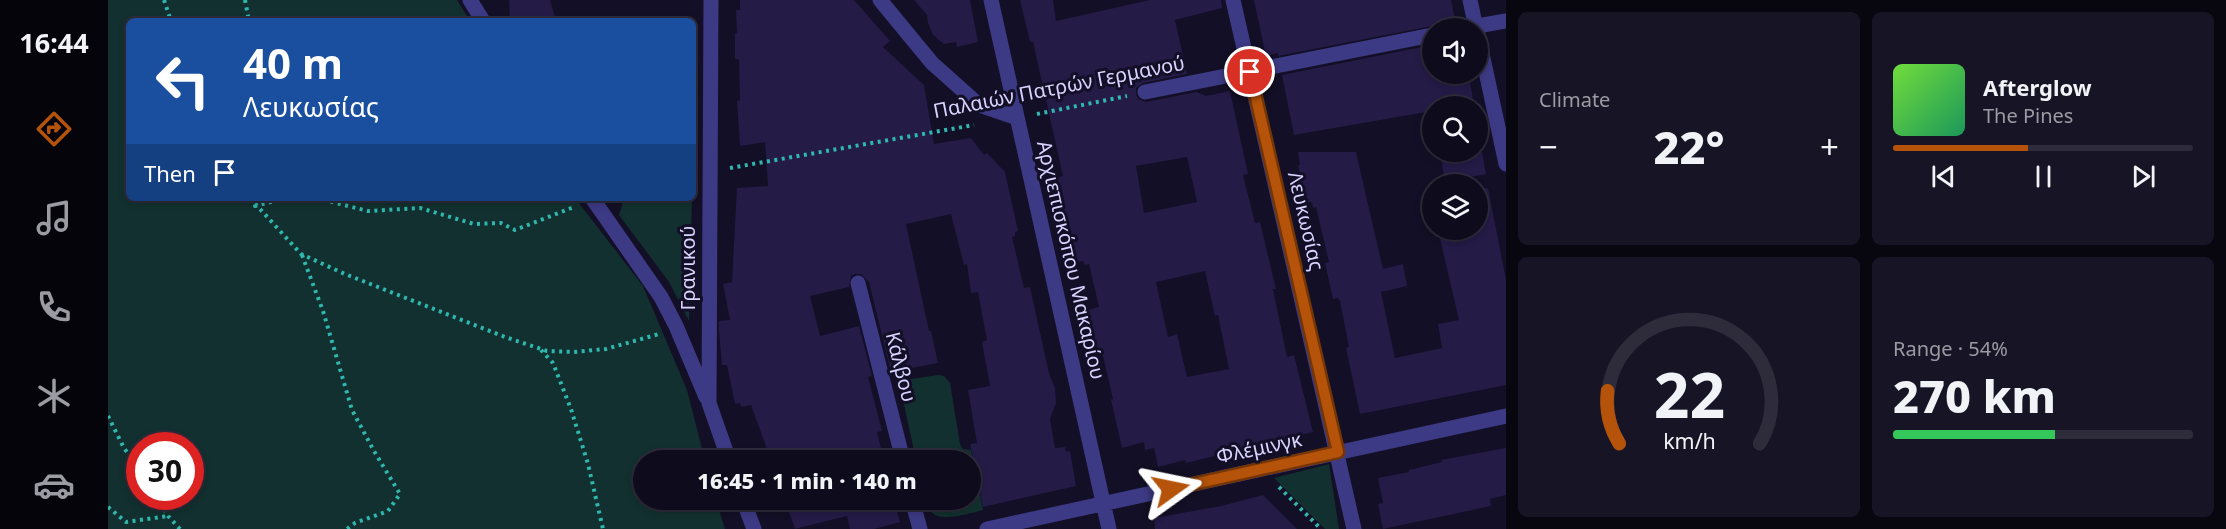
<!DOCTYPE html>
<meta charset="utf-8">
<style>
body{margin:0;font-family:"Noto Sans",sans-serif;background:#171425;color:#f1f3f6;height:100vh;display:flex;flex-direction:column;font-size:22px;white-space:nowrap}
*{box-sizing:border-box;margin:0}
p{font-size:20px;color:#9b9ba3}
.icon{flex:none;width:33px;height:33px;fill:none;stroke:currentColor;stroke-width:2;stroke-linecap:round;stroke-linejoin:round}
.map{position:relative;flex:1;overflow:hidden}
.panel{display:flex;flex-direction:column;gap:12px;padding:12px;background:#08060f;width:720px}
.panel>*{flex:none}
.hud{position:absolute;left:18px;top:18px;width:570px;height:183px;border-radius:9px;box-shadow:0 3px 9px #0003,0 0 0 2px #2e2b3b;background:#1a4fa0;color:#fff;overflow:hidden}
.buttons{position:absolute;left:1314px;top:18px;display:grid;gap:12px}
.buttons a{display:grid;place-items:center;width:66px;height:66px;border-radius:50%;background:#0e0b1c;box-shadow:0 3px 9px #0003,0 0 0 2px #2e2b3b;font-size:30px}
.speed{position:absolute;left:18px;top:432px;display:flex;gap:12px;font-size:30px;font-weight:700;text-align:center}
.speed>*{display:grid;place-content:center;width:78px;height:78px;border-radius:50%;background:#0e0b1c;box-shadow:0 3px 9px #0003,0 0 0 2px #2e2b3b;line-height:1}
.speed .limit{border:9px solid #d22;background:#fff;color:#111}
.pin{position:absolute;display:grid;place-items:center;width:51px;height:51px;color:#fff;margin:-26px;border:3px solid #fff;border-radius:50%;box-shadow:0 2px 6px #0007}
.me{position:absolute;width:66px;margin:-33px;rotate:78deg;stroke-linejoin:round;filter:drop-shadow(0 0 4px #0008)}
.turn{display:flex;align-items:center;gap:21px;height:126px;padding:0 18px;font-size:27px}
.turn .icon{width:78px;height:78px;stroke-width:2.5}
.turn b{display:block;font-size:42px;line-height:51px}
.then{display:flex;align-items:center;height:57px;padding:0 18px;background:#0003;gap:12px;font-size:22px}
.big{font-size:45px;font-weight:800;line-height:1.1}
.panel .tile{flex:1;display:flex;flex-direction:column;justify-content:center;gap:9px;min-width:0;padding:0 21px;border-radius:9px;background:#171425}
.panel .dial{align-items:center;gap:0}
.dial svg{height:156px;overflow:visible;fill:none;stroke:#2e2b3b;stroke-width:7;stroke-linecap:round;text-anchor:middle}
.dial text{fill:#f1f3f6;stroke:none}
.song{display:flex;align-items:center;gap:18px}
.cover{width:72px;height:72px;border-radius:9px;background:linear-gradient(135deg,hsl(100 70% 55%),hsl(150 70% 35%))}
.played{height:6px;border-radius:3px;background:linear-gradient(90deg,#b45309 45%,#2e2b3b 45%)}
.keys{display:flex;justify-content:space-around;direction:ltr}
.heat{display:flex;justify-content:space-between;align-items:center;font-size:33px;direction:ltr}
.charge{height:9px;border-radius:4px;background:linear-gradient(90deg,#34c759 54%,#2e2b3b 0)}
.panel .tiles{flex:1;display:grid;gap:12px;grid-template-columns:repeat(2,1fr)}
.trip{position:absolute;left:525px;top:450px;width:348px;height:60px;border-radius:30px;background:#0e0b1c;box-shadow:0 3px 9px #0003,0 0 0 2px #2e2b3b;font-weight:800;line-height:60px;text-align:center}
main{display:flex;flex:1;min-height:0}
.menu{display:flex;flex-direction:column;width:108px;justify-content:space-around;align-items:center;background:#06040b;color:#9b9ba3}
.menu .icon{width:42px;height:42px}
.menu .active{color:#b45309}
.menu b{font-size:27px;color:#f1f3f6}
.map>svg:first-child{display:block}
.green{fill:#12302f;fill-rule:evenodd}
.building{fill:#241b47;fill-rule:evenodd}
.lines{fill:none;stroke-linecap:round;stroke-linejoin:round}
.path{stroke:#2fb8b0;stroke-width:4;stroke-dasharray:3 4.5;stroke-linecap:butt}
.minor{stroke:#3d3a85;stroke-width:15}
.route-casing{stroke:#753606;stroke-width:15}
.route{stroke:#b45309;stroke-width:10}
.labels{text-anchor:middle;stroke-width:6;stroke-linejoin:round;paint-order:stroke}
.street-label{font-size:20px;fill:#d9d4ff;stroke:#130f26}
</style>
<main>
<nav class="menu">
<b>16:44</b>
<svg class="icon active" aria-label="directions" viewBox="0 0 24 24"><path d="M12 3l9 9-9 9-9-9zM9 14v-3h6M13 9l2 2-2 2"/></svg>
<svg class="icon" aria-label="music" viewBox="0 0 24 24"><path d="M9 18V5l10-2v13"/><circle cx="6" cy="18" r="3"/><circle cx="16" cy="16" r="3"/></svg>
<svg class="icon" aria-label="phone" viewBox="0 0 24 24"><path d="M5 4h4l2 5-3 2q2 4 5 5l2-3 5 2v4C11 20 4 13 5 4z"/></svg>
<svg class="icon" aria-label="climate" viewBox="0 0 24 24"><path d="M12 3v18M4 7l16 10M4 17L20 7"/></svg>
<svg class="icon" aria-label="car" viewBox="0 0 24 24"><path d="M5 17H2v-5l4-1 3-4h7l3 4 3 1v5h-3M9 17h6M6 11h13"/><circle cx="7" cy="17" r="2"/><circle cx="17" cy="17" r="2"/></svg>
</nav>
<div class="map">
<svg width="1398" height="529" viewBox="0 0 1398 529">
<rect width="100%" height="100%" fill="#130f26"/>
<path class="green" d="M0 0H349L362 21H21V198H467L535 286 579 390 597 460H536V500H608L617 529H0ZM32 446H82V496H32Z
M535 198H584L581 321 561 282 511 215 515 202Z
M830 375 836 376 842 383 852 444 855 449 863 450 875 510C863 513 834 523 823 512 820 509 819 504 817 500H862V460H808L791 381Z
M1221 464 1231 529H1217L1166 478Z"/>
<path class="building" d="M401 0H442L448 21H402Z
M632 0H746L782 41 775 47 816 85 826 144 863 138 876 155 879 153 897 172 910 231 907 232V236L904 237 916 288 922 287 941 373 947 388 948 403 942 419 947 448 957 447 958 452 962 451 968 486 875 507 862 444 869 443 860 390 882 386 874 342 879 340 870 292 863 293 859 264 856 265 843 214 798 224 821 331H823L830 363 783 372 761 282 753 274H747L743 276 741 287 702 296 712 336 751 326 764 376 760 377 774 431 769 432 776 460H663L643 405 633 407 632 403 627 404 619 365H614L611 331V321L622 320 615 284 624 282 629 188 660 186 657 142 632 146 629 101 632 100 631 59H627V33H629L628 10H632Z
M806 0H862L870 42 849 47 848 42 836 44 825 35 820 23 819 15Z
M912 0H945L948 21 1042 0H1113L1114 8 1067 20 1079 74 1035 83 1028 88V94L1030 99 1038 102 1088 92 1098 96 1122 91 1140 174 1135 175 1147 223 1152 222 1168 289H1165L1179 357 1186 355 1205 432 1078 463 1077 460 1050 467 1046 448 1037 450 1036 442 1014 448 1003 400 1005 399 994 352 990 353 980 310 991 307 981 264 977 265 975 261 970 262 962 237 949 178 955 176 925 42H922ZM1079 157 1089 202 1036 213 1028 166ZM1097 271 1107 316 1110 315 1121 369 1079 377 1069 334 1060 337 1048 282Z
M1146 0H1343L1347 19 1324 26 1170 56V53L1158 56Z
M1324 45V74H1361L1366 106H1324V111L1186 135 1174 75Z
M1190 152H1248L1275 269 1295 264 1299 286 1273 292 1287 358 1334 348 1330 324 1351 320 1330 230H1370V189L1380 188 1398 280V385L1252 414 1238 348 1241 347 1232 301 1230 298 1225 299 1217 263 1221 262 1208 207 1205 208 1204 202 1198 203 1190 165H1192Z
M1332 152H1374L1378 174 1343 181 1342 176 1336 177Z
M1398 448V495L1382 499 1383 506 1275 529 1270 504 1275 503 1270 478 1301 472V470L1334 462 1333 460Z
M1155 495 1189 529H1047L1046 518 1113 506Z
M677 500H786L792 522 766 529H742L739 516 687 529Z"/>
<g class="lines">
<path class="path" d="M56 0 63 21
M137 0 141 21
M929 114 1019 96
M622 168 866 125
M142 198 193 254 237 274 397 337 439 351 466 352 498 349 551 334
M149 198 147 206 179 198
M208 198 260 211 312 208 366 224 393 223 407 230 466 207
M194 255 215 311 244 410 266 451 292 494 280 511 247 523 239 529
M433 350 445 363 463 409 480 464 495 529
M0 416 16 448 32 470
M1171 487 1213 529
M49 496 60 516 72 529
M0 507 18 522 60 516"/>
<path class="minor" d="M362 0 375 21
M603 0 601 403 621 460
M772 0 824 63 871 105 909 118
M883 0 1001 529
M1125 0 1246 529
M1362 0 1368 28
M1358 28 1398 21
M1370 35 1398 164
M1037 92 1324 35
M484 198 553 297 568 326 598 397
M750 283 795 460
M635 500 646 529
M804 500 812 529
M879 529 1398 416"/>
</g>
<g class="lines">
<defs>
<path id="route" d="M1063 489 1230 452 1142 72"/>
</defs>
<use href="#route" class="route-casing"/>
<use href="#route" class="route"/>
</g>
<g class="labels">
<g class="street-label">
<text transform="translate(951 87) rotate(-11)" y="7">Παλαιών Πατρών Γερμανού</text>
<text transform="translate(1198 221) rotate(77)" y="7">Λευκωσίας</text>
<text transform="translate(963 260) rotate(77)" y="7">Αρχιεπισκόπου Μακαρίου</text>
<text transform="translate(580 268) rotate(-90)" y="7">Γρανικού</text>
<text transform="translate(793 367) rotate(76)" y="7">Κάλβου</text>
<text transform="translate(1151 448) rotate(-12)" y="7">Φλέμινγκ</text>
</g>
</g>
</svg>
<div class="buttons">
<a><svg class="icon" aria-label="sound" viewBox="0 0 24 24"><path d="M4 9h4l5-4v14l-5-4H4zM17 9q2 3 0 6"/></svg></a>
<a><svg class="icon" aria-label="search" viewBox="0 0 24 24"><circle cx="10" cy="10" r="6"/><path d="M15 15l6 6"/></svg></a>
<a><svg class="icon" aria-label="layers" viewBox="0 0 24 24"><path d="M12 4l9 5-9 5-9-5zM3 14l9 5 9-5"/></svg></a>
</div>
<div class="speed"><div class="limit">30</div></div>
<div class="pin" style="left:1142px;top:72px;background:#d93025"><svg class="icon" aria-label="arrive" viewBox="0 0 24 24"><path d="M6 21V4h12l-3 4 3 4H6"/></svg></div>
<svg class="me" style="left:1063px;top:489px" viewBox="-20 -20 40 40"><path d="M0-17L14 15 0 8-14 15z" fill="#b45309" stroke="#fff" stroke-width="4"/></svg>
<div class="trip">16:45 · 1 min · 140 m</div>
<div class="hud">
<div class="turn"><svg class="icon" aria-label="left" viewBox="0 0 24 24"><path d="M17 20v-9H6M10 6l-5 5 5 5"/></svg><div><b>40 m</b>Λευκωσίας</div></div>
<div class="then">Then<svg class="icon" aria-label="arrive" viewBox="0 0 24 24"><path d="M6 21V4h12l-3 4 3 4H6"/></svg></div>
</div>
</div>
<section class="panel">
<div class="tiles">
<div class="tile"><p>Climate</p>
<div class="heat"><a>−</a><b class="big">22°</b><a>+</a></div>
</div>
<div class="tile">
<div class="song"><i class="cover"></i><div><b>Afterglow</b><p>The Pines</p></div></div>
<div class="played"></div>
<div class="keys"><svg class="icon" aria-label="previous" viewBox="0 0 24 24"><path d="M18 5L8 12l10 7zM5 5v14"/></svg><svg class="icon" aria-label="pause" viewBox="0 0 24 24"><path d="M8 5v14M16 5v14"/></svg><svg class="icon" aria-label="next" viewBox="0 0 24 24"><path d="M6 5l10 7-10 7zM19 5v14"/></svg></div>
</div>
<div class="tile dial"><svg viewBox="0 0 100 80">
<path d="M14 69A42 42 0 1 1 86 69"/>
<path d="M14 69A42 42 0 0 1 8 42" stroke="#b45309"/>
<text x="50" y="56" font-size="32" font-weight="700">22</text>
<text x="50" y="72" font-size="11">km/h</text>
</svg></div>
<div class="tile"><p>Range · 54%</p><b class="big">270 km</b><div class="charge"></div></div>
</div>
</section>
</main>
